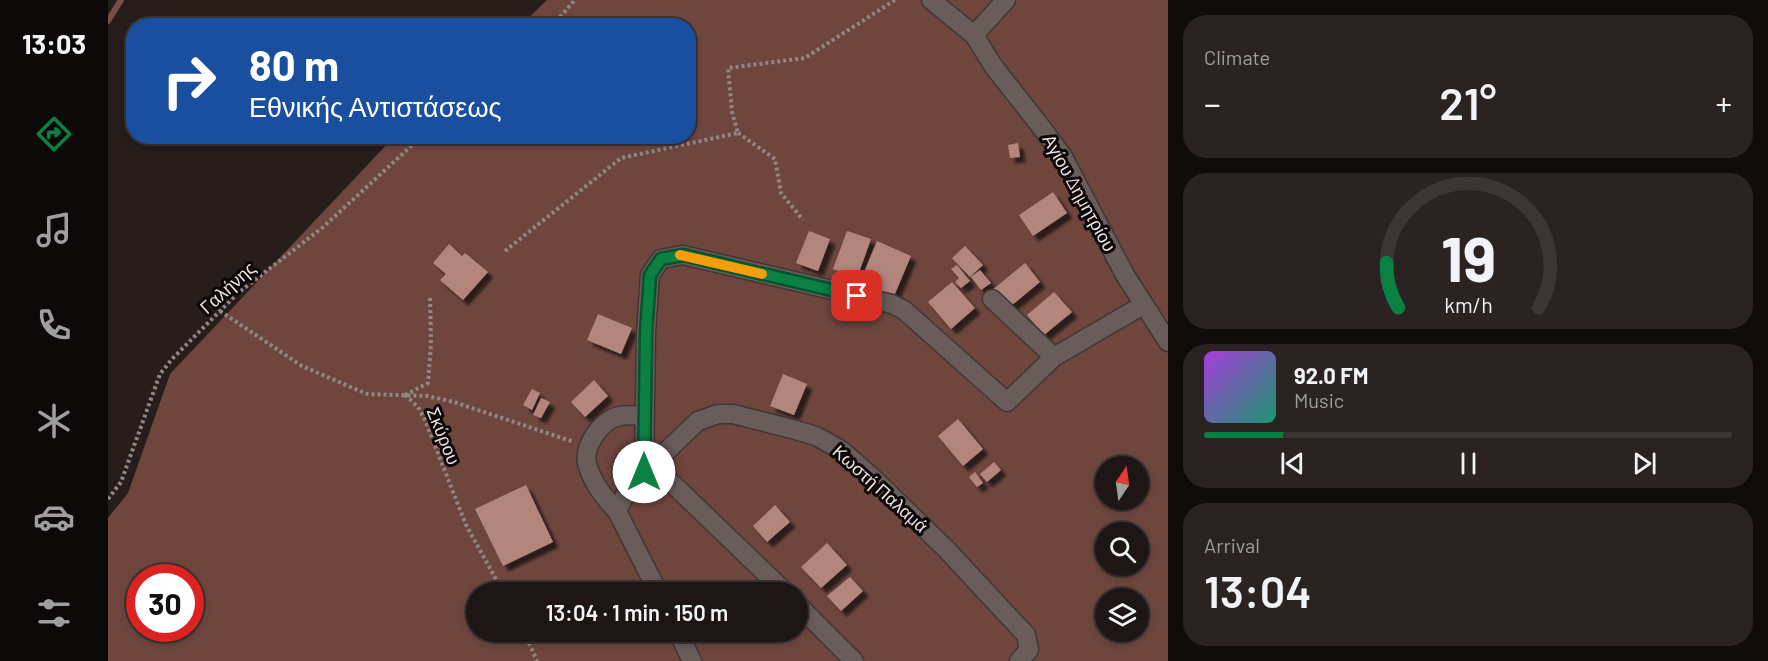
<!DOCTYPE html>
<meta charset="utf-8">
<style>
body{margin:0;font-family:Barlow,sans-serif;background:#2a2322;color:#f1f3f6;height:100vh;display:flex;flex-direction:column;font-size:22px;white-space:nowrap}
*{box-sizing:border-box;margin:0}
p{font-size:20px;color:#a09fa0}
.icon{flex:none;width:33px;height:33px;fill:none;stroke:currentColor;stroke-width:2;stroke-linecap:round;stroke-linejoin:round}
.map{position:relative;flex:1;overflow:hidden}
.panel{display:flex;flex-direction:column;gap:15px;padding:15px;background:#100c0b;width:600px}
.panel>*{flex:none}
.hud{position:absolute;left:18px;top:18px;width:570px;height:126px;border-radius:24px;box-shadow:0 3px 9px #0003,0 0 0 2px #3b3534;background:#1a4fa0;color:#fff;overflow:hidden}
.needle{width:39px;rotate:13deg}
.tools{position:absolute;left:987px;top:456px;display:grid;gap:12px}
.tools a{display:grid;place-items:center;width:54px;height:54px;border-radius:50%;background:#1d1614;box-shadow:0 3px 9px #0003,0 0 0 2px #3b3534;font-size:30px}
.speed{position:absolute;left:18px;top:564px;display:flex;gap:12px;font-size:30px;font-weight:700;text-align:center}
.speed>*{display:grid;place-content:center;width:78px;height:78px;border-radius:50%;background:#1d1614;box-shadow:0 3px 9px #0003,0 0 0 2px #3b3534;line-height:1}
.speed .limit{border:9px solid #d22;background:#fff;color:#111}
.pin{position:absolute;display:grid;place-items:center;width:51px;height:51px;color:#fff;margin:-26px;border-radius:12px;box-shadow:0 3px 9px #0006}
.me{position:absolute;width:66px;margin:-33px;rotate:0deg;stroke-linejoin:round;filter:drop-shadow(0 0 4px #0008)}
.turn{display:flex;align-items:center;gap:21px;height:126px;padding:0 24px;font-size:27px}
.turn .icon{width:78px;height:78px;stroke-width:2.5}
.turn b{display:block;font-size:42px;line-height:51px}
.big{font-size:45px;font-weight:600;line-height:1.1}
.panel .widget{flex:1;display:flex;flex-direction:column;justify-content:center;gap:9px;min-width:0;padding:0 21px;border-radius:24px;background:#2a2322}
.panel .dial{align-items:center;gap:0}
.dial svg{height:156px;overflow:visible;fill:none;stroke:#3b3534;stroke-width:7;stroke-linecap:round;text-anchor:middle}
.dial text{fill:#f1f3f6;stroke:none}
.song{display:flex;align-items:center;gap:18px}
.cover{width:72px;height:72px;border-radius:9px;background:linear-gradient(135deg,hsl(280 70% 55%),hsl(160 70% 35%))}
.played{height:6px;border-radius:3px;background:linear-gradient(90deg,#0b8043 15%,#3b3534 15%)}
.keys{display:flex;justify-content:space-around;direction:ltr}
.heat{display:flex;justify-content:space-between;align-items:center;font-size:33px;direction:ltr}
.trip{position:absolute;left:358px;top:582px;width:342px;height:60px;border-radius:30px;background:#1d1614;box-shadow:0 3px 9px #0003,0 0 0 2px #3b3534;font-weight:600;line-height:60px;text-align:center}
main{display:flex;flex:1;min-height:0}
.tabs{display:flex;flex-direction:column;width:108px;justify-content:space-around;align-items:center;background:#0c0908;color:#a09fa0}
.tabs .icon{width:42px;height:42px}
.tabs .active{color:#0b8043}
.tabs b{font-size:27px;color:#f1f3f6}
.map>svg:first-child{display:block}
.forest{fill:#6e463e;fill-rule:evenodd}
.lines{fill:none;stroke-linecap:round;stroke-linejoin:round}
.stream{stroke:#784f47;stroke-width:6}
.building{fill:#b3867d;filter:url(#shadow)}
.minor-casing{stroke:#403735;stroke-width:21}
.path{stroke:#908785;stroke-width:4;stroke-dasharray:3 3;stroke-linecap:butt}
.minor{stroke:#695c59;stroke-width:18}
.route-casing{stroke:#07532c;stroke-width:15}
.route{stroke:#0b8043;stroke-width:10}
.slow{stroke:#f59e0b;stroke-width:10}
.labels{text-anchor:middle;stroke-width:6;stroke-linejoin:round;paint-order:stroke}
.street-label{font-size:18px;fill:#eae2e1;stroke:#0d0807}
</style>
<main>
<nav class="tabs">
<b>13:03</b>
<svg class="icon active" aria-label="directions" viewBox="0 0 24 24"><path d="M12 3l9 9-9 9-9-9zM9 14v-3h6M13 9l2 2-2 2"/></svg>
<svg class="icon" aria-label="music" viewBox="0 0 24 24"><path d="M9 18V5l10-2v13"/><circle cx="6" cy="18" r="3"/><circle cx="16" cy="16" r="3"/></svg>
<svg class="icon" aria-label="phone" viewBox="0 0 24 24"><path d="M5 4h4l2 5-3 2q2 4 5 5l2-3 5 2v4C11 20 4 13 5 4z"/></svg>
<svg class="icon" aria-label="climate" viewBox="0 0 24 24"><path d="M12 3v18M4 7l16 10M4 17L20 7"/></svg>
<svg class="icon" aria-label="car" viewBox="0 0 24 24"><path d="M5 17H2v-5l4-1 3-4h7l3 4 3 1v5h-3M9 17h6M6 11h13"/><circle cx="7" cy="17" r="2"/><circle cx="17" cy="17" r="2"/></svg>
<svg class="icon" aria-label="filters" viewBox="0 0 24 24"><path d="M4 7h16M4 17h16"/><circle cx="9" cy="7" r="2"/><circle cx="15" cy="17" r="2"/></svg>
</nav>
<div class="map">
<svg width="1060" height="661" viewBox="0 0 1060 661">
<defs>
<filter id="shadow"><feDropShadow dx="5.5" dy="5.5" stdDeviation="1.5" flood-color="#0009"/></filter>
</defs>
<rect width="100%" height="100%" fill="#271d1a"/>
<path class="forest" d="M439 0H1060V661H0V518L20 493 62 374 283 140 286 137 580 136V26L413 25ZM998 466H1030V500H998ZM998 532H1030V566H998ZM32 578H82V628H32ZM369 592H690V632H369ZM998 598H1030V632H998Z"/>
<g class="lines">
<path class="stream" d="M0 21 13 0"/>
</g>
<path class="building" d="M910 143 912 157 902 158 900 145Z
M945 192 959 213 925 236 911 215Z
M701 231 722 239 710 271 688 263Z
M739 231 763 239 749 278 725 269Z
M769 241 803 256 786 296 752 282Z
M341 244 354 256 357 253 380 272 355 300 332 280 338 274 325 263Z
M857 246 875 265 862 277 844 258Z
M917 263 932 282 898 310 883 291Z
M849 265 862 281 853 288 847 282 851 278 843 269Z
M872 270 883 283 873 290 863 277Z
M844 282 867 308 843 329 820 302Z
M946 292 964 312 936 335 919 315Z
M490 314 524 328 513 354 479 340Z
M675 374 699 384 686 415 662 406Z
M486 380 500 396 477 417 463 402Z
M424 389 432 393 424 410 415 405Z
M433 398 442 402 433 418 425 415Z
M850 419 875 449 855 466 830 436Z
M886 462 893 470 879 482 872 474Z
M867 472 875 483 869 487 861 477Z
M418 485 445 542 395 566 367 509Z
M667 505 682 522 659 542 645 526Z
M719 543 739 565 713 588 693 567Z
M742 577 755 591 733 611 719 596Z"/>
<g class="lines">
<defs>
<path id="minor" d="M823 0 866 35 886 67 937 132 955 157 1017 275 1060 342
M866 35 898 0
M884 299 946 357
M544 464 677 592
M536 472 538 333 542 275 553 259 575 255 784 304 796 310 899 402 946 357 1035 305
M509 511C496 497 486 485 480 467 473 448 493 419 512 416 520 414 529 416 536 416
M550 592 509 511 521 487 590 421 610 414H625L684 429 708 436 733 450 764 477 839 550 918 635 921 650 911 661
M690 605 746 661
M570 632 584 661"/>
</defs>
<use href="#minor" class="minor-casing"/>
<path class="path" d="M444 26 467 0
M630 133 667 159 673 193 695 220
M397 251 513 158 630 133 624 112 620 68 697 58 787 0
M112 311 194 366 259 394 319 396 346 402 466 442
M297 395 310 407 317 420 358 525 395 592
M297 395 320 383 323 345 322 295
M0 499 13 482 52 374 65 358 130 293 214 228 314 136
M416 632 429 661"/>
<use href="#minor" class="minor"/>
</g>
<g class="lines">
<defs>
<path id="route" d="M536 472 538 333 542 275 553 259 575 255 749 296"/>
</defs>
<use href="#route" class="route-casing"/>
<use href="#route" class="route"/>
<path class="slow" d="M572 255 654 274"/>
</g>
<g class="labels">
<g class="street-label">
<text transform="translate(971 193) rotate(61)" y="6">Αγίου Δημητρίου</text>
<text transform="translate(120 288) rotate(-42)" y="6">Γαλήνης</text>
<text transform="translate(335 436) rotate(68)" y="6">Σκύρου</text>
<text transform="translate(772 489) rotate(42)" y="6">Κωστή Παλαμά</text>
</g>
</g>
</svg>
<div class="tools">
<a><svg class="needle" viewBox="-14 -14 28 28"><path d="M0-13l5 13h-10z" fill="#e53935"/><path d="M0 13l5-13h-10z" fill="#a09fa0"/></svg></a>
<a><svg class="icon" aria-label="search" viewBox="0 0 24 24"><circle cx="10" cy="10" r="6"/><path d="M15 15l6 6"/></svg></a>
<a><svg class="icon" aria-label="layers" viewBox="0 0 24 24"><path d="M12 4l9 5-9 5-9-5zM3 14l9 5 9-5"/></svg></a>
</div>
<div class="speed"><div class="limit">30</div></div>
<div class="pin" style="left:749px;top:296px;background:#d93025"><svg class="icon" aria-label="arrive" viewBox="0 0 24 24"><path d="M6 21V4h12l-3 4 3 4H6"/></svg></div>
<svg class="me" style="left:536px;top:472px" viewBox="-20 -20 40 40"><circle r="19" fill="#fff"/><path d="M0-13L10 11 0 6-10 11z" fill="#0b8043"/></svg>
<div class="trip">13:04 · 1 min · 150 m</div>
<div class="hud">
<div class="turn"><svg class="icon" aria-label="right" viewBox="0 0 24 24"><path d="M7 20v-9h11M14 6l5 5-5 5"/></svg><div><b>80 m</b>Εθνικής Αντιστάσεως</div></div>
</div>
</div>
<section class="panel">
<div class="widget"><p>Climate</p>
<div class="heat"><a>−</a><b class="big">21°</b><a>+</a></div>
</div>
<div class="widget dial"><svg viewBox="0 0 100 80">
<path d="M14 69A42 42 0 1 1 86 69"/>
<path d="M14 69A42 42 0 0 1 8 46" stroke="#0b8043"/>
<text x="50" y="56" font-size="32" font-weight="700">19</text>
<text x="50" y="72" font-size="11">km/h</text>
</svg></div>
<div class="widget">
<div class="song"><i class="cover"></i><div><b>92.0 FM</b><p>Music</p></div></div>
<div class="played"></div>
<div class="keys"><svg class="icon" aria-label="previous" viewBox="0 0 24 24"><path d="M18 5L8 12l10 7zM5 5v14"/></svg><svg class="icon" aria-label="pause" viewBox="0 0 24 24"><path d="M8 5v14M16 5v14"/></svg><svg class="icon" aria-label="next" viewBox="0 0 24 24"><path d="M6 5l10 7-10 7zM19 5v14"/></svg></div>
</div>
<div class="widget"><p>Arrival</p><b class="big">13:04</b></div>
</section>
</main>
